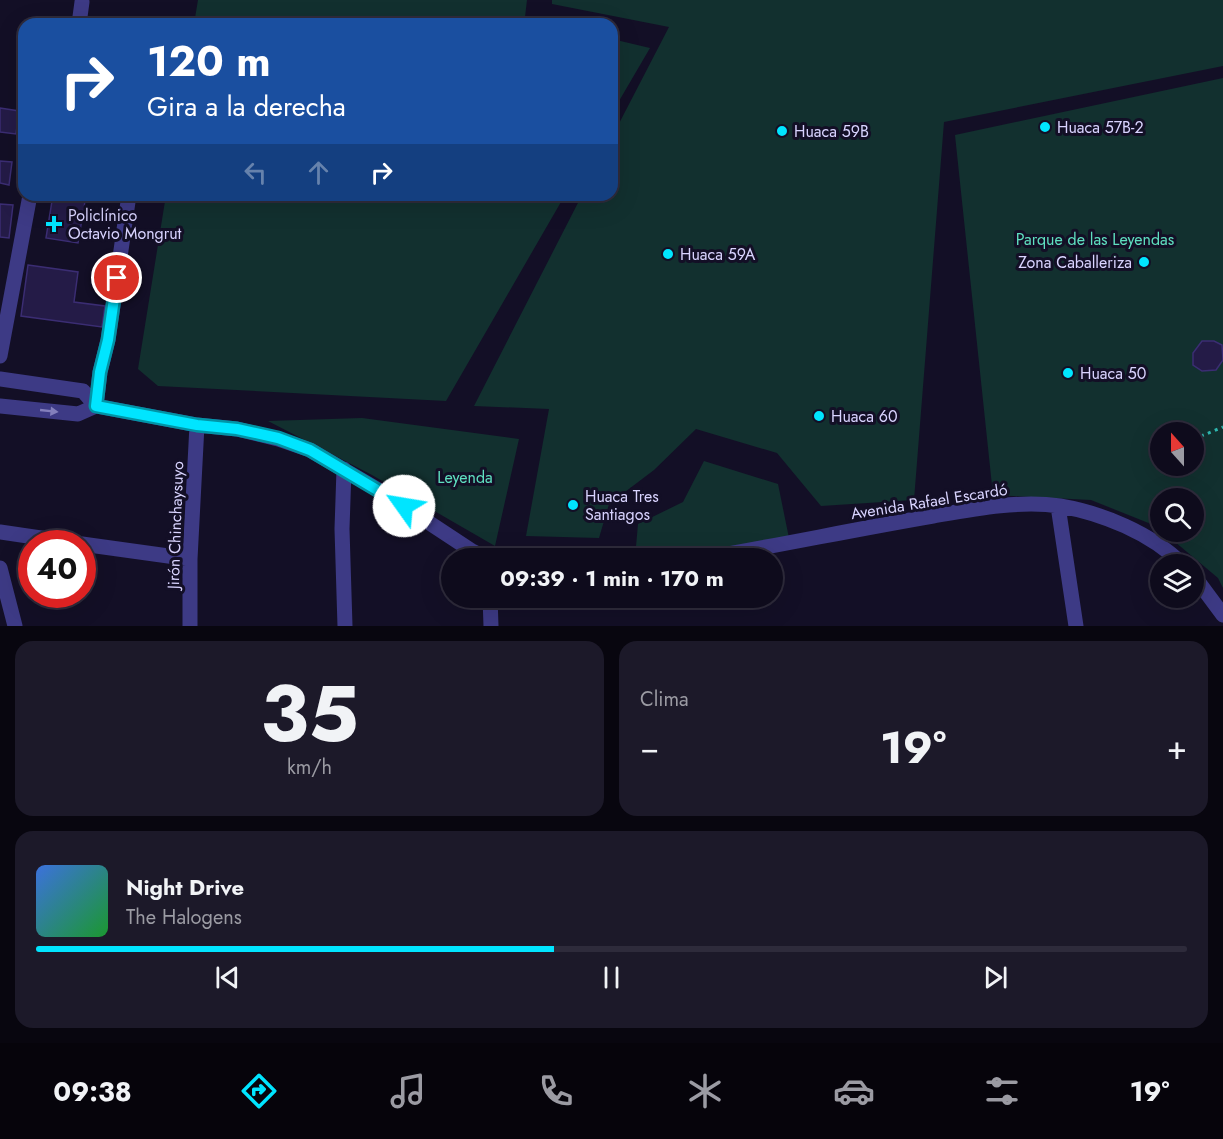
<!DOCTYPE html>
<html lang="es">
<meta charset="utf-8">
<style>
body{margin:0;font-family:Jost,sans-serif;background:#1c1929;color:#f1f3f6;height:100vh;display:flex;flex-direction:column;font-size:22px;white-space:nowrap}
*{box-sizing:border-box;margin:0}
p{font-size:20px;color:#9b9ba3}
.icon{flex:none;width:33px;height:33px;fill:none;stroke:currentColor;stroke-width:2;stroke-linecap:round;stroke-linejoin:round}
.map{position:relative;height:626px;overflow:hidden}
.panel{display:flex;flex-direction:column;gap:15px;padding:15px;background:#08060f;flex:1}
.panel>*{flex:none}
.top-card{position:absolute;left:18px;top:18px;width:600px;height:183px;border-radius:18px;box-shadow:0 6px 24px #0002,0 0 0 2px #2e2b3b;background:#1a4fa0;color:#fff;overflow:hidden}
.needle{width:39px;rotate:339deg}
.buttons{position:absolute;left:1150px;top:422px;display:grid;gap:12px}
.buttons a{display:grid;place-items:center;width:54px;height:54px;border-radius:50%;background:#0e0b1c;box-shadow:0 6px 24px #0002,0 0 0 2px #2e2b3b;font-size:30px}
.speed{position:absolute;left:18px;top:530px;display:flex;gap:12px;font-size:30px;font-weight:700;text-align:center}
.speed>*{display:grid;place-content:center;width:78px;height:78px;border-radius:50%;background:#0e0b1c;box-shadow:0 6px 24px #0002,0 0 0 2px #2e2b3b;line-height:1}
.speed .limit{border:9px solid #d22;background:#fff;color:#111}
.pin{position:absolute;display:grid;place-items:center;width:51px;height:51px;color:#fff;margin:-26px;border:3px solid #fff;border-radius:50%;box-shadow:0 2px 6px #0007}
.me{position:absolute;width:66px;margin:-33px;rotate:302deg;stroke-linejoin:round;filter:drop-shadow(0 0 4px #0008)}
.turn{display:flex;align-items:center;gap:21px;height:126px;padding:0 30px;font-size:27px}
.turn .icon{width:78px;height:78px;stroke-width:2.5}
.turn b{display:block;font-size:42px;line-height:51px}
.lanes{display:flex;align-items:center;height:57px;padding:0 30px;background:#0003;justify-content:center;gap:30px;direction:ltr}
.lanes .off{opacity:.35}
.big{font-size:45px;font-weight:700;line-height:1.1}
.panel .card{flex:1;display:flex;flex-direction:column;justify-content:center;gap:9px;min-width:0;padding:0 21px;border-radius:18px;background:#1c1929}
.panel .dial{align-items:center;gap:0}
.dial b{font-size:78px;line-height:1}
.song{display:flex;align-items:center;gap:18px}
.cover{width:72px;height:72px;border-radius:9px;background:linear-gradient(135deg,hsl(220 70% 55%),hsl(130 70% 35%))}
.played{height:6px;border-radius:3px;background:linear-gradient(90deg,#00e5ff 45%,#2e2b3b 45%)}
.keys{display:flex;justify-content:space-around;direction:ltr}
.heat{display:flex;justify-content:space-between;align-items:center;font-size:33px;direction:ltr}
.panel .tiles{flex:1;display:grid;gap:15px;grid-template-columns:1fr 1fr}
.card:last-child{grid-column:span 2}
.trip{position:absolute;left:441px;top:548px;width:342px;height:60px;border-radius:30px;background:#0e0b1c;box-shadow:0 6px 24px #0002,0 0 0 2px #2e2b3b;font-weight:700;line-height:60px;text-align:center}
.dock{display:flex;height:96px;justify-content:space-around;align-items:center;background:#06040b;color:#9b9ba3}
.dock .icon{width:42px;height:42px}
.dock .on{color:#00e5ff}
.dock b{font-size:27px;color:#f1f3f6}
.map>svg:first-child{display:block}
.green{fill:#12302f;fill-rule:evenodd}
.building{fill:#241b47;stroke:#3b2d73;stroke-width:1.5}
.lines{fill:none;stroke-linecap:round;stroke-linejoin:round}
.path{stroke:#2fb8b0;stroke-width:3;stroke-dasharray:3 4.5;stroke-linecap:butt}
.minor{stroke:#3d3a85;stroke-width:15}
.oneway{fill:#837fbc}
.route-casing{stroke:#0095a6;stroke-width:15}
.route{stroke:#00e5ff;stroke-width:10}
.poi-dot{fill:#00e5ff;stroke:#130f26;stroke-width:2}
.labels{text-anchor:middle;stroke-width:6;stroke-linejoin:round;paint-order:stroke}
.poi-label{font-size:16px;fill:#d9d4ff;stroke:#130f26;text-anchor:start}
.park-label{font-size:16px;fill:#5fe0c0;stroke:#130f26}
.street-label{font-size:16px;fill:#d9d4ff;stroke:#130f26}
</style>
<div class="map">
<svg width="1223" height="626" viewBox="0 0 1223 626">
<rect width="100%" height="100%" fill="#130f26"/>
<path class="green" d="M198 0H527L525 17 552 24H194Z
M552 0H1223V66L944 122 914 500 821 506 777 453 696 429 654 470 609 504 599 538 526 536 549 409 474 406 582 195H612V137L669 27 552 4Z
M612 39 650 48 612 113Z
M1223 78V588L1218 578 1162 531H1194V498H1161V530L1156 526 1091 500 993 495 955 135ZM1161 432H1194V465H1161Z
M166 195H565L446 401 158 386 138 369Z
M362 418 519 439 495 546 372 475 268 421Z
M704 461 778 484 790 543 705 558H635L638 524 683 502Z"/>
<path class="building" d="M0 108 19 111 16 134 0 132Z
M0 161 12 162 9 185 0 183Z
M53 195H86L78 243 46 238Z
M0 204 13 205 9 238 0 237Z
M28 265 78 272 74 302 105 306 102 327 21 316Z
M1202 341H1214L1222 345 1223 360 1216 370 1202 371 1193 365V353Z"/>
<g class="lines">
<path class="path" d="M1194 439 1223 427"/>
<path class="minor" d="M79 24 82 2
M0 356 30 195
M0 379 83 391 96 406
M0 406 78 414 96 406
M96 406 197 425 237 429 278 439 310 450 387 495 472 551 486 558
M96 406 100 372 108 340 129 195
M344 469 342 529 345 626
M1058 506 1076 626
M0 532 75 543
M82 544 190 559
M705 558C781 545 857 529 933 516 973 509 1019 500 1060 506 1102 513 1151 533 1182 564
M0 568 15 626
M1194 576 1223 615
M490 597 491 626
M190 626V559L197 425"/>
</g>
<defs><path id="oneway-solid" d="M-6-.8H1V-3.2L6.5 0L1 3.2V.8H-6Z" transform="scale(1.5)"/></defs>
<use class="oneway" href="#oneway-solid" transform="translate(49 411) rotate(6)"/>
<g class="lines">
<defs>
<path id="route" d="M117 278 108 340 100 372 96 406 197 425 237 429 278 438 310 450 404 506"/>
</defs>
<use href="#route" class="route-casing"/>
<use href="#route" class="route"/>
</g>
<g class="poi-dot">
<circle cx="1045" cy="127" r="6"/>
<circle cx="782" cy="131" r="6"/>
<path d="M51 215h6v6h6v6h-6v6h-6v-6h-6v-6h6z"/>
<circle cx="668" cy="254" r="6"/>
<circle cx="1144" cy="262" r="6"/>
<circle cx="1068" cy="373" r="6"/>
<circle cx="819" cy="416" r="6"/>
<circle cx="573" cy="505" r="6"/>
</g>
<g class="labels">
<g class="poi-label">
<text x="1057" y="133">Huaca 57B-2</text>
<text x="794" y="137">Huaca 59B</text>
<text x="68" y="221">Policlínico<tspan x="68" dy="18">Octavio Mongrut</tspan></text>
<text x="680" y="260">Huaca 59A</text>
<text x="1132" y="268" text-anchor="end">Zona Caballeriza</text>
<text x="1080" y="379">Huaca 50</text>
<text x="831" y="422">Huaca 60</text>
<text x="585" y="502">Huaca Tres<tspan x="585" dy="18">Santiagos</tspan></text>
</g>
<g class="park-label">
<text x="1095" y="245">Parque de las Leyendas</text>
<text x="465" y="483">Leyenda</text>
</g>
<g class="street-label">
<text transform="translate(929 501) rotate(-9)" y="6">Avenida Rafael Escardó</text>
<text transform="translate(175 525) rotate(-88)" y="6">Jirón Chinchaysuyo</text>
</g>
</g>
</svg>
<div class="buttons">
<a><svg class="needle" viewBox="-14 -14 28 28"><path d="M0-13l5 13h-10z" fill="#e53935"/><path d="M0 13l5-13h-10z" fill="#9b9ba3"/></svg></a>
<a><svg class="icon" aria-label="search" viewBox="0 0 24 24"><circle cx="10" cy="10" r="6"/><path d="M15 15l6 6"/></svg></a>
<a><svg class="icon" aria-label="layers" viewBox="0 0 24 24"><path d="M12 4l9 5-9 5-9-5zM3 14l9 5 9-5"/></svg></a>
</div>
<div class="speed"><div class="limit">40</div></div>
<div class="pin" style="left:117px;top:278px;background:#d93025"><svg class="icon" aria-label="arrive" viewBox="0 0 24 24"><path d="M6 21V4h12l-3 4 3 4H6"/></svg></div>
<svg class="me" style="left:404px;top:506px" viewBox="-20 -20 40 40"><circle r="19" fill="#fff"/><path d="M0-13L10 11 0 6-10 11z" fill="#00e5ff"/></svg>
<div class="trip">09:39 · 1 min · 170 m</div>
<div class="top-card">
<div class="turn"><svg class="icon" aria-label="right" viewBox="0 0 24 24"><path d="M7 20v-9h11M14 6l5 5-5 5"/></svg><div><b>120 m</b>Gira a la derecha</div></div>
<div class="lanes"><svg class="icon off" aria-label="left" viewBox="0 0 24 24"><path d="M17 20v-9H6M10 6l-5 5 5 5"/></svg><svg class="icon off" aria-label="ahead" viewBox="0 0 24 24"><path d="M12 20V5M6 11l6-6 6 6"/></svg><svg class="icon" aria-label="right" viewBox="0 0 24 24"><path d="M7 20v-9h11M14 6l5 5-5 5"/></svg></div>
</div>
</div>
<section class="panel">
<div class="tiles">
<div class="card dial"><b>35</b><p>km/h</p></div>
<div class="card"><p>Clima</p>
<div class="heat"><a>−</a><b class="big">19°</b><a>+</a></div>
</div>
<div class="card">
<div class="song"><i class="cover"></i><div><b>Night Drive</b><p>The Halogens</p></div></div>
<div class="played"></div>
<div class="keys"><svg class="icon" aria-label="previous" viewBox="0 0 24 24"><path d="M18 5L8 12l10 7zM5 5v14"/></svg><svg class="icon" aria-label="pause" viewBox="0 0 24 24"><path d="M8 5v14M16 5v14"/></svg><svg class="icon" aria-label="next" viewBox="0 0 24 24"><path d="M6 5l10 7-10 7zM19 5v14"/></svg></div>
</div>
</div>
</section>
<nav class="dock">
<b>09:38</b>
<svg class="icon on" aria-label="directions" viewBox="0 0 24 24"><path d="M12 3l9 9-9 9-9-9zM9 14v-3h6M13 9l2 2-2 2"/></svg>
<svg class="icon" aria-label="music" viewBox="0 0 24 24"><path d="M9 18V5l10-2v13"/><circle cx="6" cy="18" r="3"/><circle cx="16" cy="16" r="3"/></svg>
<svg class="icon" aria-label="phone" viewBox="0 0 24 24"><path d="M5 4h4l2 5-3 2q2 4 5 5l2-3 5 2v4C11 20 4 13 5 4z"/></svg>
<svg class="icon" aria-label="climate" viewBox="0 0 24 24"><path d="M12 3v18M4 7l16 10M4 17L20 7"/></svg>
<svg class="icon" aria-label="car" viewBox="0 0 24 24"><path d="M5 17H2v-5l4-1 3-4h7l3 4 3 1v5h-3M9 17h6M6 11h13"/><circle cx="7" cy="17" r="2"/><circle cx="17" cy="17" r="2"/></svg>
<svg class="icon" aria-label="filters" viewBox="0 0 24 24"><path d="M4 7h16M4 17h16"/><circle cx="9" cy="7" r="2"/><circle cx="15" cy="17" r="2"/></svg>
<b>19°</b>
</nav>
